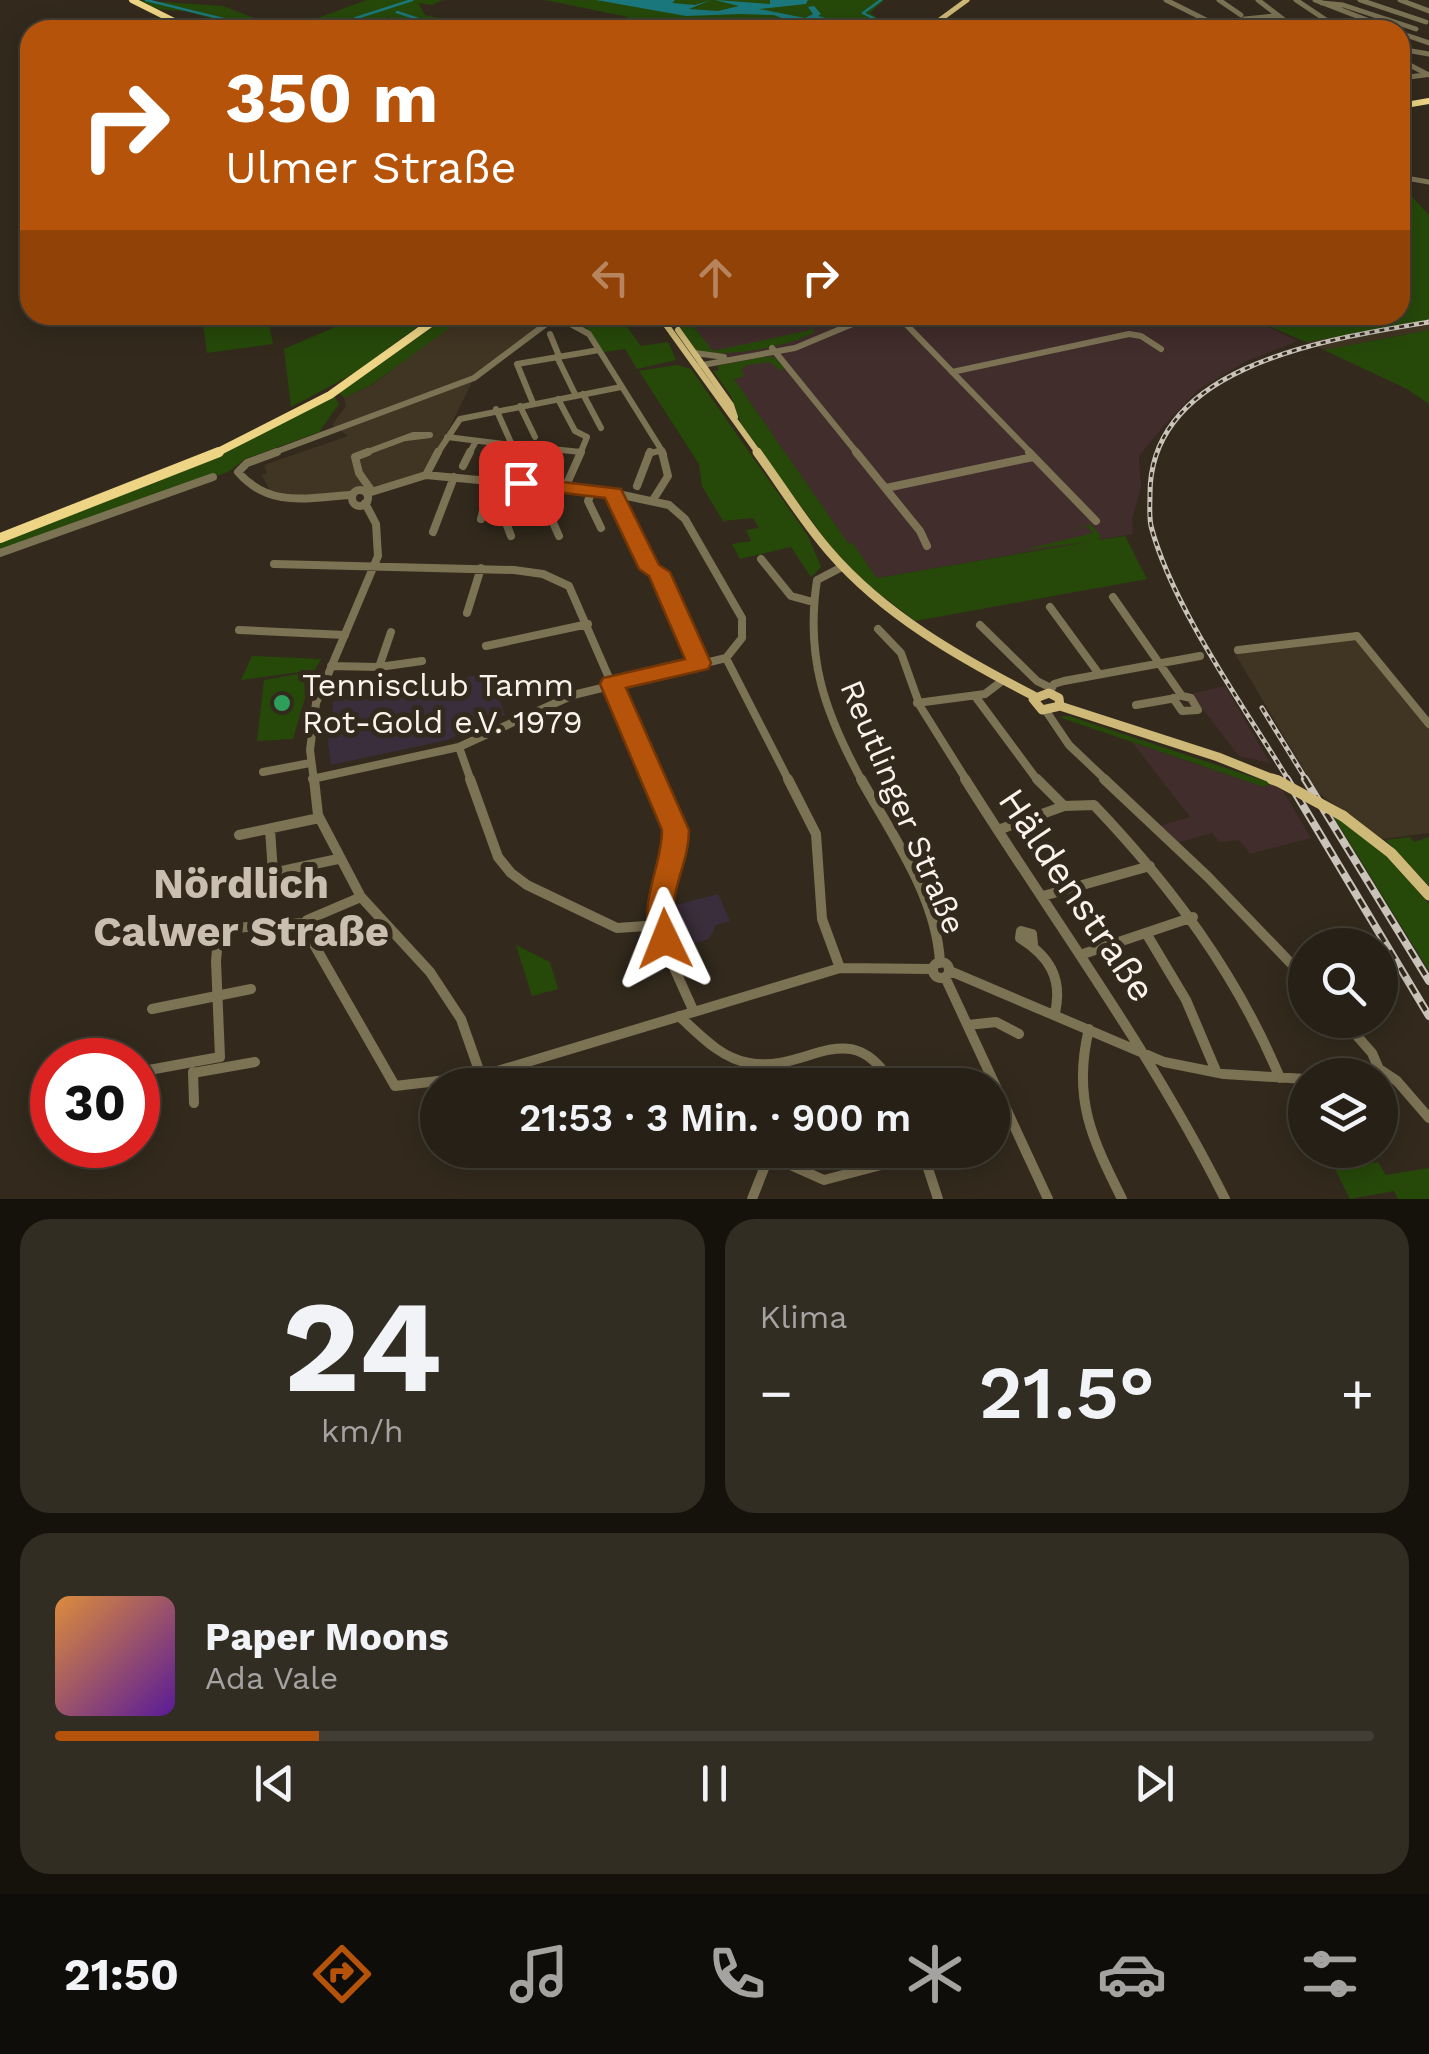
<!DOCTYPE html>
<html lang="de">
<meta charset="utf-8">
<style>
body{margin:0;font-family:"Work Sans",sans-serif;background:#322d23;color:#f1f3f6;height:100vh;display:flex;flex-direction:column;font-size:38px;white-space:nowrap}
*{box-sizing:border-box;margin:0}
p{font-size:32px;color:#a4a3a1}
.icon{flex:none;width:55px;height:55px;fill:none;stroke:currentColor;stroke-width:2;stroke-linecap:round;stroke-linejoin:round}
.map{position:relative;height:1199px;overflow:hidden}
.sheet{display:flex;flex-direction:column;gap:20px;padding:20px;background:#15120c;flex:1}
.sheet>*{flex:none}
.top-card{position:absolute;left:20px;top:20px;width:1390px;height:305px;border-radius:30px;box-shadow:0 5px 25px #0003,0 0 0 2px #423e35;background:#b45309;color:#fff;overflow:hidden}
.tools{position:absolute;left:1288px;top:928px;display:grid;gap:20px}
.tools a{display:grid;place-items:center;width:110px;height:110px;border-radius:50%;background:#262016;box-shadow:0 5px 25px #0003,0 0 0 2px #423e35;font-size:50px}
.speed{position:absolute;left:30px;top:1038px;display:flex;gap:20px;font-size:50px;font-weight:700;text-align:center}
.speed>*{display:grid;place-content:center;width:130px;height:130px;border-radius:50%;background:#262016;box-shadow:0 5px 25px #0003,0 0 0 2px #423e35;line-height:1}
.speed .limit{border:15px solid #d22;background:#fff;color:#111}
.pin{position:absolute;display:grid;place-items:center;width:85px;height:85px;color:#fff;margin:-42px;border-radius:20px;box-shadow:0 5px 15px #0006}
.me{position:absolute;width:110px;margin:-55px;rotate:358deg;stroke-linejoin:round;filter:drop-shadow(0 0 8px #0008)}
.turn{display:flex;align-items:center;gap:35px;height:210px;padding:0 40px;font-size:45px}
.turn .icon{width:130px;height:130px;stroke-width:2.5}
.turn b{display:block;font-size:70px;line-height:85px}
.lanes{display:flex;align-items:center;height:95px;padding:0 40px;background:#0003;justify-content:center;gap:50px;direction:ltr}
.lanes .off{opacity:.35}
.big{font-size:75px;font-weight:600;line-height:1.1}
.sheet .tile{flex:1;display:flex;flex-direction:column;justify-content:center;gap:15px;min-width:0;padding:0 35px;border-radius:30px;background:#322d23}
.sheet .dial{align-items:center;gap:0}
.dial b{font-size:130px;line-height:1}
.song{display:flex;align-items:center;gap:30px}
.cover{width:120px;height:120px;border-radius:15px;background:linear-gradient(135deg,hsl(30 70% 55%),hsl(270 70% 35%))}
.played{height:10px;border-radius:5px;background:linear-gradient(90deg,#b45309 20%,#423e35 20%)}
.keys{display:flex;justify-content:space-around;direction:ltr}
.heat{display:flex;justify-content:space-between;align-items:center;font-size:55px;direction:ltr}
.sheet .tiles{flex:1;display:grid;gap:20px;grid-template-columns:1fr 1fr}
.tile:last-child{grid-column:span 2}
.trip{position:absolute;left:420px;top:1068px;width:590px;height:100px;border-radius:50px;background:#262016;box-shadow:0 5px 25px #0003,0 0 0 2px #423e35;font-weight:600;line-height:100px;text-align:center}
.menu{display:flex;height:160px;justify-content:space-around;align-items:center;background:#0f0d09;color:#a4a3a1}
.menu .icon{width:70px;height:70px}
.menu .on{color:#b45309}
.menu b{font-size:45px;color:#f1f3f6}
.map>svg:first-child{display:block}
.commercial{fill:#412d2b}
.built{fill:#403422}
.education{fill:#3b2e3c}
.green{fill:#26490a}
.water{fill:#1b797d}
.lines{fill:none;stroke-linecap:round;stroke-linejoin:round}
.stream{stroke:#1b797d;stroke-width:2.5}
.minor-far3{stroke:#7c7254;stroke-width:5}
.minor-far2{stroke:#7c7254;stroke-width:6}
.minor-far1{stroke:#7c7254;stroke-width:8}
.minor{stroke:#7c7254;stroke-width:10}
.major-far3{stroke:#ceb978;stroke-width:5}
.major-far2{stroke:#ceb978;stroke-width:6}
.major-far1{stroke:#ceb978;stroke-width:9}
.major{stroke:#ceb978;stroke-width:11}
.highway-far2{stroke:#eed586;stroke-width:6}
.highway-far1{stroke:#eed586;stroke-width:8}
.highway{stroke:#eed586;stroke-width:10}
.rail-far1-casing{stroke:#cac3ba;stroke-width:5}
.rail-casing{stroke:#cac3ba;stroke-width:8}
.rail-far1{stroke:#332a1d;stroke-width:2.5;stroke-dasharray:5;stroke-linecap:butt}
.rail{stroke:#332a1d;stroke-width:4;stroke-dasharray:10;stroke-linecap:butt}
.major-bridge{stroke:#ceb978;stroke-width:11}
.route{fill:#b45309;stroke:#753606;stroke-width:2.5}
.leisure-dot{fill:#2e9e5b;stroke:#332a1d;stroke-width:4}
.labels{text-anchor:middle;stroke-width:10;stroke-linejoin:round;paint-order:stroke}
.poi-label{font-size:32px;fill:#f9f3eb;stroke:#332a1d;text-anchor:start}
.street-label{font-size:32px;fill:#f9f3eb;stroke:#332a1d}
.near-street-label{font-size:38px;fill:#f9f3eb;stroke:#332a1d}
.near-neighbourhood-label{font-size:42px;font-weight:bold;fill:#c9beaf;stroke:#332a1d}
</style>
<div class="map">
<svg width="1429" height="1199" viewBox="0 0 1429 1199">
<rect width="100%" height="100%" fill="#332a1d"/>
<path class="commercial" d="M684 315H1243L1298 341 1245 362 1198 390 1168 421 1139 456 1141 487 1132 519 1133 534 877 578 853 545 848 544 727 369Z
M1225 686 1270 763 1239 756 1191 694Z
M1132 742 1264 787 1271 783 1282 789 1311 838 1250 854 1239 840 1220 842 1212 833 1176 843 1159 826 1190 817Z"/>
<path class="built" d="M464 315H550L535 327 540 329 474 378 426 475 368 493 309 500 270 491 262 475 267 473 264 465 348 436 332 425 346 406 344 398 372 385Z
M1429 321V330L1324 350 1306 342Z
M1357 636 1429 726V833L1382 839 1317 792 1234 652Z"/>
<path class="education" d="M489 672 505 715 447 740 331 765 328 743 334 701 377 692 387 695Z
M718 894 730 921 716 925 709 939 677 948 671 922 672 906Z"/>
<path class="green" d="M132 0 223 6 285 30 367 0H442L432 5 418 3 425 15 490 30H361L395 14 356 30H252L185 11 150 9Z
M545 0H884L870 13 885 24 908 30H606L628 17Z
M1400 184 1429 215V321L1306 342 1243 315H1400Z
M202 315H267L273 344 207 353Z
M363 315H433L355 373 291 407 284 349Z
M450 315H467L371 385 344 398 339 392Z
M567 315H653L656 320 627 327 641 346 668 342 676 360 637 369 625 349 604 352 588 329Z
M673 315H684L713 351 810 330 812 327 802 315 815 332C788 347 730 357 696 352Z
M1429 330V404L1407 389 1324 350Z
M762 357H774L785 368 780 370 770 362 747 365 741 370 745 376 734 379 848 543 853 544 877 578 1088 542 1023 550 1093 533 1087 526 1067 531 1090 524 1101 536 1099 540 1125 536 1147 579 915 621 862 580 830 546 741 424 731 396 713 371 719 370 717 366Z
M677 365 691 369 808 536 821 567 811 577 791 547 740 559 732 544 751 541 746 530 759 528 753 518 723 521 702 486 699 464 639 371Z
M333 394 339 404 319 432 245 459 228 472 0 552V540L123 493Z
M252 656 321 659 315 670 241 680Z
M304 673 305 698 293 739 257 741 264 680Z
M1069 716 1271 783 1264 787 1059 717Z
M1332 814 1386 855 1429 904V971Z
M1410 837 1414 842 1429 837V886L1386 840Z
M516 945 550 962 558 989 532 996Z
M1378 1162 1386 1175 1429 1168V1199H1398L1394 1191 1350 1199 1335 1169Z"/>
<path class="water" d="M596 0H675L672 3 695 5 711 0 689 9 718 11 739 6 715 0 770 4V0H808L806 4 759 9 805 18 813 14 808 7 814 6 821 14 818 16 833 20 789 21 774 15 740 14 686 16Z"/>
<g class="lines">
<path class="stream" d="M146 0 268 30
M881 0 863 13 875 19 874 23 904 30
M397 12 427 22 430 30
M632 19 690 30
M340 30 356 18 412 0"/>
<path class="minor-far3" d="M1166 0 1226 30
M1219 0 1241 15
M1258 0 1297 30
M1296 0 1341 30
M1315 0 1393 30
M1360 0 1426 22
M1400 0 1429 11
M1322 3 1343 5 1416 29
M1245 19 1275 16
M1245 19 1258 30
M1306 30 1333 26 1356 30
M1400 33 1429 43
M1400 49 1429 54
M1400 60 1429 75
M1400 78 1425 75
M1400 177 1429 182"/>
<path class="minor-far2" d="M897 315 1032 454
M556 316 589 334 664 454
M550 334 559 356
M772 348 858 454
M695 353 724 357
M557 357 576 396
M697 366 795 348 874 315
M952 372 1129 334 1141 336 1161 349
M583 394 601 428
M558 399 575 431 587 437 580 454
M533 403 517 364 599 350
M520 406 535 437
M496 409 512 445 581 452
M447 437 512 445 508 454
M270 454 474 378 558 315
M362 454 413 435H430L406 438
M437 454 460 419 621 387
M469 454 476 441
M648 454 662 450"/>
<path class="minor-far1" d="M277 452 247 463 238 472C269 508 307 498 350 495
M368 452 355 457 359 473 371 490
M509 452 493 488 511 536
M856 452 920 531 927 546
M1029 452 1096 521
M463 466 470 452
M426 475 438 452
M544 485 541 495 559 536
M637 486 650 452
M565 488 581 452
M886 488 1033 457
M352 498a8 8 0 1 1 16 0a8 8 0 1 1-16 0Z
M592 491 588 501 601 528
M368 493 426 475 613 493 669 505 685 519 742 618V638L726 658
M613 493 649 567 659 572 699 663
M653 500 668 476 662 452
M481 519 485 503 495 498
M433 532 454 477
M0 553 213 477
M761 559 791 596 813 602
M274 564 514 570 543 574 569 586 654 781
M842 567 817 580C805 658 825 713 862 781
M1113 597 1182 696 1191 698 1198 710 1182 711 1173 698
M1050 607 1099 674
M467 613 481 568
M980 625 1037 681 1051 688
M878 629 901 653 920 706 967 781
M239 630 345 635
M486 646 588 624
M1238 650 1357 636 1429 724
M726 658 789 781
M331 666 379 667 422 661
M379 667 391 632
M1049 693 1054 684 1064 681 1200 656
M975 696 1038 781
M917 703 985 694 1002 681
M1136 705 1176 698
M1046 711 1069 745 1107 781
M459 747 471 781
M263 772 310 763
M312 779 459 747 573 695 726 658
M314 781 310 750 316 703 378 556 376 524 365 503"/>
<path class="minor" d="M314 779 318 815 361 897 430 972 461 1019 481 1076
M470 779 498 857 511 873 527 885 617 928 661 925
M653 779 675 830 660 897V921L671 961 694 1012
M788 779 816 834 822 919 840 968
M861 779C892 835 937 897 940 963
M965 779C1053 919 1151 1051 1225 1199
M1037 779 1064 806 1094 805C1172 887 1236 973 1280 1078
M1104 779 1208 877 1305 978
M270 829 273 873
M998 830 1064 806
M239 835 319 818
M215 885 338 859
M1043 896 1150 866
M361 897 307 920 304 927 395 1086 481 1076 840 968 931 969
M1146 933 1186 1000 1216 1071
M1033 944 1032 934 1021 931 1020 938C1049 956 1063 978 1055 1013
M1083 954 1193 917
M933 970a8 8 0 1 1 16 0a8 8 0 1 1-16 0Z
M950 971 1164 1062 1224 1074 1305 1079
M945 977 1048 1199
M152 1009 251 989
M679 1016C699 1034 720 1058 749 1063 808 1074 849 1011 893 1085
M1343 1020 1372 1053 1379 1069 1397 1081 1429 1118
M968 1025 996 1022 1019 1034
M1089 1029C1072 1098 1092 1139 1122 1199
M149 1070 220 1057 216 961 219 929 304 923
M193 1072 194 1103
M193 1073 255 1062
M751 1085 755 1064
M922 1150 938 1199
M765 1166 779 1160 824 1180 923 1154
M752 1199 765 1166 759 1150"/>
<path class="major-far3" d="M926 30 967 0"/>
<path class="major-far2" d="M659 315 759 454
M678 330 731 405 735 417"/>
<path class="major-far1" d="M757 452C781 485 803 521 829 551 884 615 960 658 1034 696
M1049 693 1059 698 1060 706 1042 710 1033 699Z
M1060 706 1218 757 1278 781"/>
<path class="major" d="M1272 779 1278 781
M1343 816 1391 853 1429 895"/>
<path class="highway-far2" d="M132 0 192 30
M1400 106 1429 101"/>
<path class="highway-far1" d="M214 454 330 395 442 315"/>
<path class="highway" d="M0 538 219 452"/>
<defs>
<path id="rail-far1" d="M1262 708 1307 781
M1289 781C1245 708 1172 607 1151 526 1149 516 1150 505 1150 495 1149 364 1330 339 1429 322"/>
<path id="rail" d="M1287 779 1429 1016
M1305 779 1429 981"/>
</defs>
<use href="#rail-far1" class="rail-far1-casing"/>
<use href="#rail" class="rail-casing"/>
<use href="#rail-far1" class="rail-far1"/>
<use href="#rail" class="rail"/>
<path class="major-bridge" d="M1278 781 1343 816"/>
</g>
<path class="route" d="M521 477 621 489 659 565 670 572 711 663 708 669 626 688 689 830C689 856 678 875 674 900 671 916 683 931 675 947L665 950 655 947C634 907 662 870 662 830L600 684 603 678 685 659 649 576 639 569 605 498 514 487 511 483Z"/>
<circle class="leisure-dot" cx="282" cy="703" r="10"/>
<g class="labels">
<g class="poi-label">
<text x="302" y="696">Tennisclub Tamm<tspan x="302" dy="37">Rot-Gold e.V. 1979</tspan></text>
</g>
<g class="street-label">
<text transform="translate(903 807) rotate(67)" y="11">Reutlinger Straße</text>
</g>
<g class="near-street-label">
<text transform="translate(1077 895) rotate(56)" y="13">Häldenstraße</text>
</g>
<g class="near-neighbourhood-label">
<text x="241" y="898">Nördlich<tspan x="241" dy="48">Calwer Straße</tspan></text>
</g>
</g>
</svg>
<div class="tools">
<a><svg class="icon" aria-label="search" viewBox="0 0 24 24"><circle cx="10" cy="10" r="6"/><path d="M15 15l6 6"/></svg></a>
<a><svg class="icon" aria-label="layers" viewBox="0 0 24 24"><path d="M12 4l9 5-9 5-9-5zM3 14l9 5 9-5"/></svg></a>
</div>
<div class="speed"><div class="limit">30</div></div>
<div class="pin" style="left:521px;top:483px;background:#d93025"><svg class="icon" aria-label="arrive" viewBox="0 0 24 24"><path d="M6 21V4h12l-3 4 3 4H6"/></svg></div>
<svg class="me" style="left:665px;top:939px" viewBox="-20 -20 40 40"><path d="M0-17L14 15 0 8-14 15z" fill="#b45309" stroke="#fff" stroke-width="4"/></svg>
<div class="trip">21:53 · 3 Min. · 900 m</div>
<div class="top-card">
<div class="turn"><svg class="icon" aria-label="right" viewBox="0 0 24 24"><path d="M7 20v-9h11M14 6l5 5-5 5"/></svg><div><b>350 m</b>Ulmer Straße</div></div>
<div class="lanes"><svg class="icon off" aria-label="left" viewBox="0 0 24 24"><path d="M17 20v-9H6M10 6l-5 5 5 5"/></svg><svg class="icon off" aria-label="ahead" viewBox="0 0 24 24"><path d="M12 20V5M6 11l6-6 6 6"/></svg><svg class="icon" aria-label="right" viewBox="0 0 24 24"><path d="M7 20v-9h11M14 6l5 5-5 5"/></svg></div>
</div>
</div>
<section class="sheet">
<div class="tiles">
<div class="tile dial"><b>24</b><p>km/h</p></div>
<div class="tile"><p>Klima</p>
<div class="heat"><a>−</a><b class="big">21.5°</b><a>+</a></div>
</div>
<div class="tile">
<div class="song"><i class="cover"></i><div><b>Paper Moons</b><p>Ada Vale</p></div></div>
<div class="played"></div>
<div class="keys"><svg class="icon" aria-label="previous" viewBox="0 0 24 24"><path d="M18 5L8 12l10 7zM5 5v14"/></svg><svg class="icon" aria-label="pause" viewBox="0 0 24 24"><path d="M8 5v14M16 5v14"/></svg><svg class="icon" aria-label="next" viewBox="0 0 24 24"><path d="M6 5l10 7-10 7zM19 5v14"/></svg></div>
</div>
</div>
</section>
<nav class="menu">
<b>21:50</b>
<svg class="icon on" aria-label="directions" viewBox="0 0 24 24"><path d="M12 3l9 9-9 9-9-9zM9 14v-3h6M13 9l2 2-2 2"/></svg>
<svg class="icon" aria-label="music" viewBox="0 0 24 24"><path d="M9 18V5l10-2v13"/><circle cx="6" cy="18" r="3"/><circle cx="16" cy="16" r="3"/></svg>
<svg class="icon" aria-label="phone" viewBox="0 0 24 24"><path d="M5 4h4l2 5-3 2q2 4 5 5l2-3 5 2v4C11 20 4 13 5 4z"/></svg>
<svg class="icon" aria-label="climate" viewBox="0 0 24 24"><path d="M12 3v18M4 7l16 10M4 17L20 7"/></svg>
<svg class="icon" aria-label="car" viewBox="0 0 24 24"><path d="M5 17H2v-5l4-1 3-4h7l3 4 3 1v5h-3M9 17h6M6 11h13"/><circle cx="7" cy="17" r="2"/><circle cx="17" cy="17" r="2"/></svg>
<svg class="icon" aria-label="filters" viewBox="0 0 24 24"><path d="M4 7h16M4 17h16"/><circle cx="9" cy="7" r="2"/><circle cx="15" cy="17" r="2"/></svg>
</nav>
